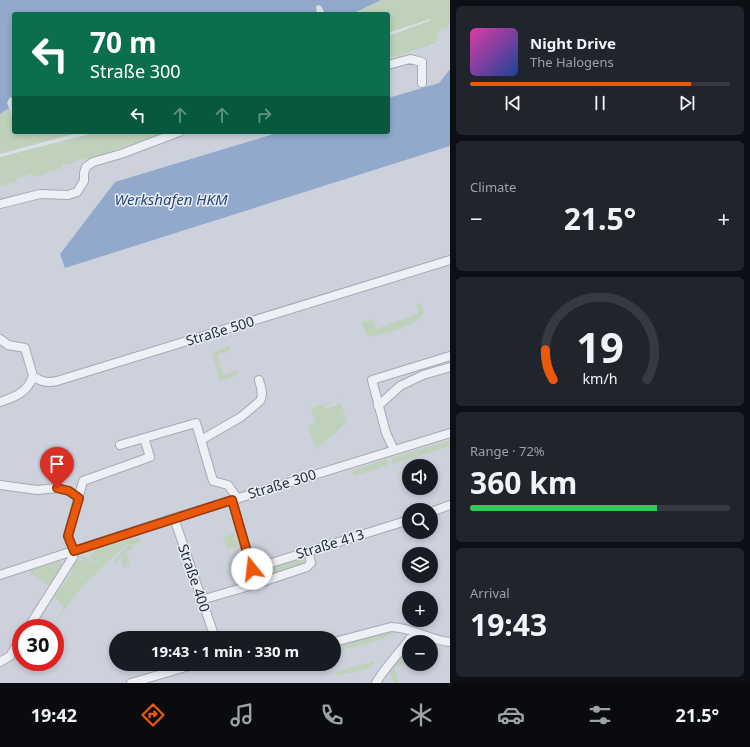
<!DOCTYPE html>
<meta charset="utf-8">
<style>
body{margin:0;font-family:"Noto Sans",sans-serif;background:#20242c;color:#f1f3f6;height:100vh;display:flex;flex-direction:column;font-size:15px;white-space:nowrap}
*{box-sizing:border-box;margin:0}
p{font-size:13px;color:#9ea1a6}
.icon{flex:none;width:22px;height:22px;fill:none;stroke:currentColor;stroke-width:2;stroke-linecap:round;stroke-linejoin:round}
.map{position:relative;flex:1;overflow:hidden}
.side{display:flex;flex-direction:column;gap:6px;padding:6px;background:#0d0f14;width:300px}
.side>*{flex:none}
.hud{position:absolute;left:12px;top:12px;width:378px;height:122px;border-radius:4px;box-shadow:0 2px 6px #0003;background:#0b6e4f;color:#fff;overflow:hidden}
.buttons{position:absolute;left:402px;top:459px;display:grid;gap:8px}
.buttons a{display:grid;place-items:center;width:36px;height:36px;border-radius:50%;background:#171b24;box-shadow:0 2px 6px #0003;font-size:20px}
.speed{position:absolute;left:12px;top:619px;display:flex;gap:8px;font-size:20px;font-weight:700;text-align:center}
.speed>*{display:grid;place-content:center;width:52px;height:52px;border-radius:50%;background:#171b24;box-shadow:0 2px 6px #0003;line-height:1}
.speed .limit{border:6px solid #d22;background:#fff;color:#111}
.pin{position:absolute;display:grid;place-items:center;width:34px;height:34px;color:#fff;margin:-41px -17px;border-radius:50% 50% 50% 0;rotate:-45deg;box-shadow:0 0 4px #0007}
.pin .icon{rotate:45deg}
.me{position:absolute;width:44px;margin:-22px;rotate:344deg;stroke-linejoin:round;filter:drop-shadow(0 0 3px #0008)}
.turn{display:flex;align-items:center;gap:14px;height:84px;padding:0 12px;font-size:18px}
.turn .icon{width:52px;height:52px;stroke-width:2.5}
.turn b{display:block;font-size:28px;line-height:34px}
.lanes{display:flex;align-items:center;height:38px;padding:0 12px;background:#0003;justify-content:center;gap:20px;direction:ltr}
.lanes .off{opacity:.35}
.big{font-size:30px;font-weight:700;line-height:1.1}
.side .card{flex:1;display:flex;flex-direction:column;justify-content:center;gap:6px;min-width:0;padding:0 14px;border-radius:6px;background:#20242c}
.side .dial{align-items:center;gap:0}
.dial svg{height:104px;overflow:visible;fill:none;stroke:#363941;stroke-width:7;stroke-linecap:round;text-anchor:middle}
.dial text{fill:#f1f3f6;stroke:none}
.song{display:flex;align-items:center;gap:12px}
.cover{width:48px;height:48px;border-radius:6px;background:linear-gradient(135deg,hsl(320 70% 55%),hsl(220 70% 35%))}
.played{height:4px;border-radius:2px;background:linear-gradient(90deg,#ea580c 85%,#363941 85%)}
.keys{display:flex;justify-content:space-around;direction:ltr}
.heat{display:flex;justify-content:space-between;align-items:center;font-size:22px;direction:ltr}
.charge{height:6px;border-radius:3px;background:linear-gradient(90deg,#34c759 72%,#363941 0)}
.trip{position:absolute;left:109px;top:631px;width:232px;height:40px;border-radius:20px;background:#171b24;box-shadow:0 2px 6px #0003;font-weight:700;line-height:40px;text-align:center}
.tabs{display:flex;height:64px;justify-content:space-around;align-items:center;background:#090b0e;color:#9ea1a6}
.tabs .icon{width:28px;height:28px}
.tabs .active{color:#ea580c}
.tabs b{font-size:18px;color:#f1f3f6}
main{display:flex;flex:1;min-height:0}
.map>svg:first-child{display:block}
.built{fill:#ccd1dc;fill-rule:evenodd}
.green{fill:#bfd1bb}
.water{fill:#92a9cb}
.lines{fill:none;stroke-linecap:round;stroke-linejoin:round}
.minor-casing{stroke:#a4a9b4;stroke-width:10}
.minor{stroke:#eef0f5;stroke-width:8}
.route-casing{stroke:#983908;stroke-width:10}
.route{stroke:#ea580c;stroke-width:7}
.labels{text-anchor:middle;stroke-width:3;stroke-linejoin:round;paint-order:stroke}
.street-label{font-size:14px;fill:#242b3e;stroke:#eaeef5}
.water-label{font-size:15px;font-style:italic;fill:#2b4775;stroke:#eaeef5}
</style>
<main>
<div class="map">
<svg width="450" height="683" viewBox="0 0 450 683">
<rect width="100%" height="100%" fill="#dbdfe7"/>
<path class="built" d="M450 24V69L439 83 388 98V59L412 52 428 44 432 47 439 38 436 35 442 27 445 30Z
M167 132H280L116 183 60 253 65 267 450 146V683H0V182L86 158 87 160ZM409 466H431V488H409ZM409 510H431V532H409ZM409 554H431V576H409ZM409 598H431V620H409ZM21 628H55V662H21ZM116 638H334V664H116ZM409 642H431V664H409Z"/>
<path class="green" d="M381 0H450V24L445 30 442 28 436 35 439 38 434 44C419 48 404 55 388 59V36L431 20 430 19 388 33V14H352Z
M9 108 14 120V132H81L0 154V114Z
M98 132H167L86 160V158L73 162 71 164 61 165 62 168 46 172V174L34 177 32 174 16 179V182L0 186V157Z
M420 303 424 312C416 327 386 333 370 337L366 334 362 323 373 319 376 329 419 313 416 304Z
M229 346 231 350 217 355 223 375 237 370V375L220 381 212 354 220 349Z
M340 399 324 405 326 409 341 404 347 422 332 436 315 449 308 426 315 424 311 408Z
M450 440V446L393 464 391 458Z
M386 459 388 465 354 476 353 470Z
M234 533 238 547 227 549 223 538Z
M136 538H139L141 542 132 545 133 549 126 551 130 566 128 567 126 562H125L126 567 123 568 121 556 115 564 113 562 129 545 127 543 80 589 52 627 64 607 54 596 72 573V568L77 560 81 562 83 559 78 556 88 558 95 563H99V561L96 562 89 557 97 549Z
M302 557 305 566 275 576 272 567Z
M60 561 62 567 50 586 30 573 31 570Z
M393 631 399 632 372 642 334 652V646Z
M409 653V661L394 668 399 683H393L389 667Z
M374 661V664L367 669 336 676 335 673 338 671Z"/>
<path class="water" d="M0 0H381L352 14H325L321 6 318 5 316 7 317 14H14V100L10 97 7 103 9 108 0 114Z
M450 69V146L65 268 60 254 115 182 280 132H388V98L439 83Z"/>
<g class="lines">
<defs>
<path id="minor" d="M388 65 410 59 422 62V83
M0 204 40 194 68 195 77 192 84 181V173L86 167 93 162 121 154 179 132
M0 339 8 345 25 348 33 376
M33 376C41 382 47 383 57 381L450 260
M0 402C15 397 28 392 33 376
M378 406 400 386 423 375 450 367
M201 440 241 417 260 401C264 395 261 387 259 380
M120 445 196 423 213 481 228 485 237 498
M394 450 386 433 372 380 450 356
M0 485 37 490 57 488 69 491 79 498
M431 512 450 505
M174 518 215 638
M252 569 409 520
M0 575 174 518 450 433
M256 584 307 567 311 563 308 551
M201 600 256 584 232 500
M28 628 73 557 74 551 68 536 83 481 150 457 144 438
M334 642 391 627C411 627 429 640 450 642
M0 662 10 656 21 639
M131 683 196 664
M376 683C387 664 402 651 414 633"/>
</defs>
<use href="#minor" class="minor-casing"/>
<use href="#minor" class="minor"/>
</g>
<g class="lines">
<defs>
<path id="route" d="M57 488 69 491 79 498 68 536 74 551 232 500 252 569"/>
</defs>
<use href="#route" class="route-casing"/>
<use href="#route" class="route"/>
</g>
<g class="labels">
<g class="street-label">
<text transform="translate(220 331) rotate(-17)" y="5">Straße 500</text>
<text transform="translate(282 484) rotate(-17)" y="5">Straße 300</text>
<text transform="translate(330 544) rotate(-17)" y="5">Straße 413</text>
<text transform="translate(194 578) rotate(71)" y="5">Straße 400</text>
</g>
<g class="water-label">
<text x="171" y="205">Werkshafen HKM</text>
</g>
</g>
</svg>
<div class="buttons">
<a><svg class="icon" aria-label="sound" viewBox="0 0 24 24"><path d="M4 9h4l5-4v14l-5-4H4zM17 9q2 3 0 6"/></svg></a>
<a><svg class="icon" aria-label="search" viewBox="0 0 24 24"><circle cx="10" cy="10" r="6"/><path d="M15 15l6 6"/></svg></a>
<a><svg class="icon" aria-label="layers" viewBox="0 0 24 24"><path d="M12 4l9 5-9 5-9-5zM3 14l9 5 9-5"/></svg></a>
<a>+</a>
<a>−</a>
</div>
<div class="speed"><div class="limit">30</div></div>
<div class="pin" style="left:57px;top:488px;background:#d93025"><svg class="icon" aria-label="arrive" viewBox="0 0 24 24"><path d="M6 21V4h12l-3 4 3 4H6"/></svg></div>
<svg class="me" style="left:252px;top:569px" viewBox="-20 -20 40 40"><circle r="19" fill="#fff"/><path d="M0-13L10 11 0 6-10 11z" fill="#ea580c"/></svg>
<div class="trip">19:43 · 1 min · 330 m</div>
<div class="hud">
<div class="turn"><svg class="icon" aria-label="left" viewBox="0 0 24 24"><path d="M17 20v-9H6M10 6l-5 5 5 5"/></svg><div><b>70 m</b>Straße 300</div></div>
<div class="lanes"><svg class="icon" aria-label="left" viewBox="0 0 24 24"><path d="M17 20v-9H6M10 6l-5 5 5 5"/></svg><svg class="icon off" aria-label="ahead" viewBox="0 0 24 24"><path d="M12 20V5M6 11l6-6 6 6"/></svg><svg class="icon off" aria-label="ahead" viewBox="0 0 24 24"><path d="M12 20V5M6 11l6-6 6 6"/></svg><svg class="icon off" aria-label="right" viewBox="0 0 24 24"><path d="M7 20v-9h11M14 6l5 5-5 5"/></svg></div>
</div>
</div>
<section class="side">
<div class="card">
<div class="song"><i class="cover"></i><div><b>Night Drive</b><p>The Halogens</p></div></div>
<div class="played"></div>
<div class="keys"><svg class="icon" aria-label="previous" viewBox="0 0 24 24"><path d="M18 5L8 12l10 7zM5 5v14"/></svg><svg class="icon" aria-label="pause" viewBox="0 0 24 24"><path d="M8 5v14M16 5v14"/></svg><svg class="icon" aria-label="next" viewBox="0 0 24 24"><path d="M6 5l10 7-10 7zM19 5v14"/></svg></div>
</div>
<div class="card"><p>Climate</p>
<div class="heat"><a>−</a><b class="big">21.5°</b><a>+</a></div>
</div>
<div class="card dial"><svg viewBox="0 0 100 80">
<path d="M14 69A42 42 0 1 1 86 69"/>
<path d="M14 69A42 42 0 0 1 8 46" stroke="#ea580c"/>
<text x="50" y="56" font-size="32" font-weight="700">19</text>
<text x="50" y="72" font-size="11">km/h</text>
</svg></div>
<div class="card"><p>Range · 72%</p><b class="big">360 km</b><div class="charge"></div></div>
<div class="card"><p>Arrival</p><b class="big">19:43</b></div>
</section>
</main>
<nav class="tabs">
<b>19:42</b>
<svg class="icon active" aria-label="directions" viewBox="0 0 24 24"><path d="M12 3l9 9-9 9-9-9zM9 14v-3h6M13 9l2 2-2 2"/></svg>
<svg class="icon" aria-label="music" viewBox="0 0 24 24"><path d="M9 18V5l10-2v13"/><circle cx="6" cy="18" r="3"/><circle cx="16" cy="16" r="3"/></svg>
<svg class="icon" aria-label="phone" viewBox="0 0 24 24"><path d="M5 4h4l2 5-3 2q2 4 5 5l2-3 5 2v4C11 20 4 13 5 4z"/></svg>
<svg class="icon" aria-label="climate" viewBox="0 0 24 24"><path d="M12 3v18M4 7l16 10M4 17L20 7"/></svg>
<svg class="icon" aria-label="car" viewBox="0 0 24 24"><path d="M5 17H2v-5l4-1 3-4h7l3 4 3 1v5h-3M9 17h6M6 11h13"/><circle cx="7" cy="17" r="2"/><circle cx="17" cy="17" r="2"/></svg>
<svg class="icon" aria-label="filters" viewBox="0 0 24 24"><path d="M4 7h16M4 17h16"/><circle cx="9" cy="7" r="2"/><circle cx="15" cy="17" r="2"/></svg>
<b>21.5°</b>
</nav>
